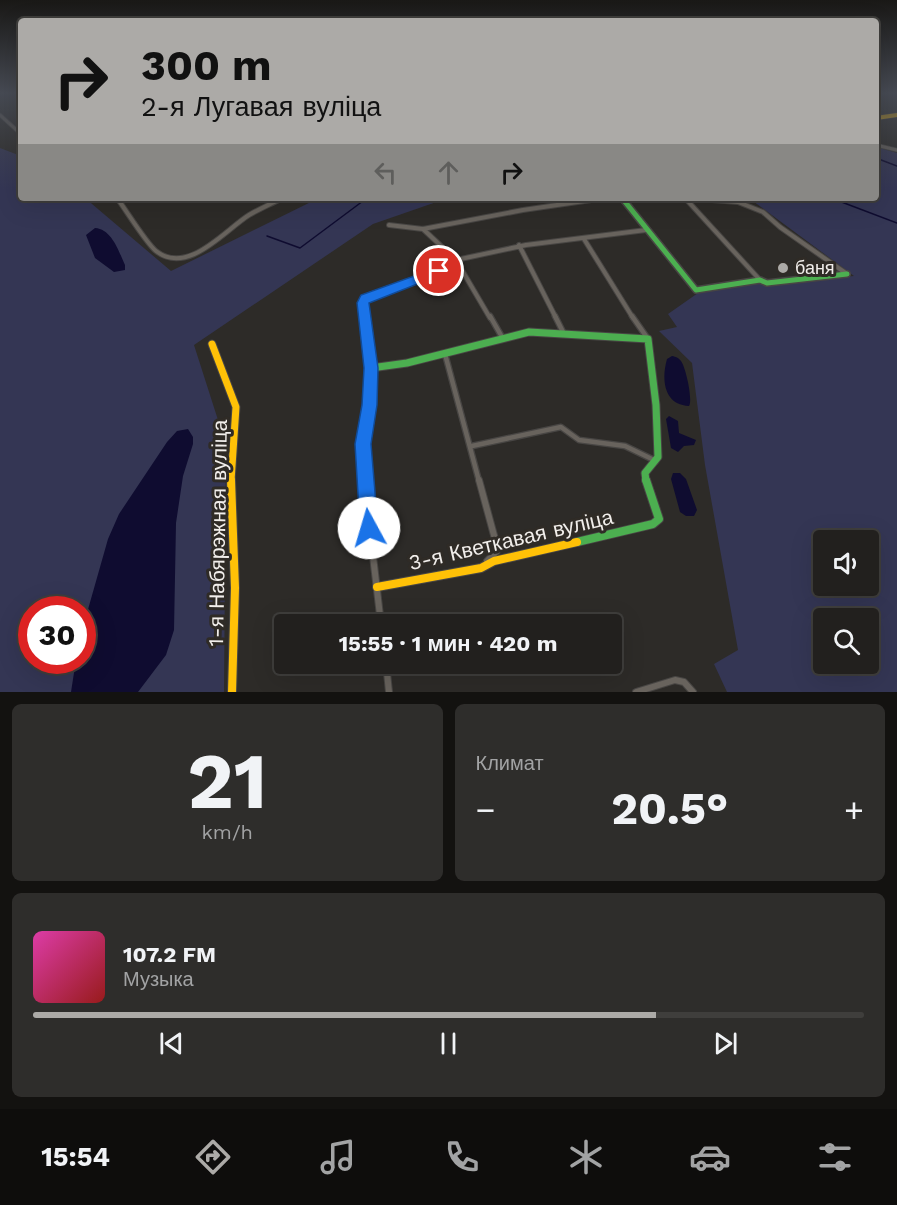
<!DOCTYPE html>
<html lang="ru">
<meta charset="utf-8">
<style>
body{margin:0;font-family:"Work Sans",sans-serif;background:#2e2d2b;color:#f1f3f6;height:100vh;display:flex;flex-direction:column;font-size:22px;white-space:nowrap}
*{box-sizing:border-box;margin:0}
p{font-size:20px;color:#a2a3a4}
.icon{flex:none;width:33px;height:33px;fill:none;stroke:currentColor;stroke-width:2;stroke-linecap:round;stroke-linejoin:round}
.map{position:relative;height:692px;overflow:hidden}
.sheet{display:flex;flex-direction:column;gap:12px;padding:12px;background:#131210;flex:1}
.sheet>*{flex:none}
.top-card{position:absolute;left:18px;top:18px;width:861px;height:183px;border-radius:6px;box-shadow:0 6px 24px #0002,0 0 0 2px #3f3e3c;background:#acaaa7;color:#111;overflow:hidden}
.buttons{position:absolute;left:813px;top:530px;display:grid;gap:12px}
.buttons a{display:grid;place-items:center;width:66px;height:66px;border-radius:6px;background:#22201e;box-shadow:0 6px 24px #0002,0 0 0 2px #3f3e3c;font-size:30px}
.speed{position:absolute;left:18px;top:596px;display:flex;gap:12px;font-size:30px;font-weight:700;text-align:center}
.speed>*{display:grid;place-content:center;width:78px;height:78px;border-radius:50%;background:#22201e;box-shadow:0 6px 24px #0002,0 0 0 2px #3f3e3c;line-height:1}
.speed .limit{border:9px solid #d22;background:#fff;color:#111}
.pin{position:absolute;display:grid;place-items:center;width:51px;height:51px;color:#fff;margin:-26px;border:3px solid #fff;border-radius:50%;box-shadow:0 2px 6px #0007}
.me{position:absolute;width:66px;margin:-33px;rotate:354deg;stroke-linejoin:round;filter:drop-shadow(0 0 4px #0008)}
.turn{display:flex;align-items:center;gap:21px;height:126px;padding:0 24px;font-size:27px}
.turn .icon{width:78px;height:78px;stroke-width:2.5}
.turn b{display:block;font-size:42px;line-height:51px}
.lanes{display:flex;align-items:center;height:57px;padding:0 24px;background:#0003;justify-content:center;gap:30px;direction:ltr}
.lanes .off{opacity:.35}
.big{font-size:45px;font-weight:700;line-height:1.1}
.sheet .widget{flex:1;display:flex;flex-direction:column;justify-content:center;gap:9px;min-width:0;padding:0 21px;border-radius:9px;background:#2e2d2b}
.sheet .dial{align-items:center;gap:0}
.dial b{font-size:78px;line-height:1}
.song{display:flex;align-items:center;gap:18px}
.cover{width:72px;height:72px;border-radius:9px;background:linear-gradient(135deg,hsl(320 70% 55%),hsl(0 70% 35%))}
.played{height:6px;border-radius:3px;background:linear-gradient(90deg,#acaaa7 75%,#3f3e3c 75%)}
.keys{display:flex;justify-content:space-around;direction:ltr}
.heat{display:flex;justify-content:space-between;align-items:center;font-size:33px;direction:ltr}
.sheet .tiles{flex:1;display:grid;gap:12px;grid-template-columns:1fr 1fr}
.widget:last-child{grid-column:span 2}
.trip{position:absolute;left:274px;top:614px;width:348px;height:60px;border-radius:6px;background:#22201e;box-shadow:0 6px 24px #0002,0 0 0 2px #3f3e3c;font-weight:700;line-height:60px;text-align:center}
.tabs{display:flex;height:96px;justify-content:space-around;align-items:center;background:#0e0d0c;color:#a2a3a4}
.tabs .icon{width:42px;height:42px}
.tabs .on{color:#acaaa7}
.tabs b{font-size:27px;color:#f1f3f6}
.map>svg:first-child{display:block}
.green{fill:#343654;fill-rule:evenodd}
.water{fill:#0f0c30}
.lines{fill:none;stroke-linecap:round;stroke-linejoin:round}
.stream{stroke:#0f0c30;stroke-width:1.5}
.street-far3-casing{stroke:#484644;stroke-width:4.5}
.street-far2-casing{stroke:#484644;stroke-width:6}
.street-far1-casing{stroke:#484644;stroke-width:7}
.street-casing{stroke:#484644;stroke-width:8}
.fast-far2-casing{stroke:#484644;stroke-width:8}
.fast-far1-casing{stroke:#484644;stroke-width:9}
.fast-casing{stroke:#484644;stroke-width:10}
.slow-far2-casing{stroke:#484644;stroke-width:5}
.slow-far1-casing{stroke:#484644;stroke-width:9}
.slow-casing{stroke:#484644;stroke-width:10}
.street-far3{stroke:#68635d;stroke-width:3}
.street-far2{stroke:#68635d;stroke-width:4}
.street-far1{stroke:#68635d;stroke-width:4.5}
.street{stroke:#68635d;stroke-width:6}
.fast-far2{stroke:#4caf50;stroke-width:5}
.fast-far1{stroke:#4caf50;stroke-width:7}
.fast{stroke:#4caf50;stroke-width:8}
.slow-far2{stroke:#ffc107;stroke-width:4}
.slow-far1{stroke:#ffc107;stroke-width:7}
.slow{stroke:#ffc107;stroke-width:8}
.route{fill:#1a73e8;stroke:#114b97;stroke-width:1.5}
.poi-dot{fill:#acaaa7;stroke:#2f2b26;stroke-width:2}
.labels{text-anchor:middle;stroke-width:6;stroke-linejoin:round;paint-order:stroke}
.poi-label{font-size:18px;fill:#f1eeeb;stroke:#2f2b26;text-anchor:start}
.near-street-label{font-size:21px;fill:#f1eeeb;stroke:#2f2b26}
</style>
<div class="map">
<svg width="897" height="692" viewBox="0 0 897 692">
<rect width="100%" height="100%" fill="#2d2b28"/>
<path class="green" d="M876 147 897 153V692H727L714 664 738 650 705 465 692 363 659 331 677 327 668 314 698 293 757 283 774 284 854 276 749 198H876ZM824 540H868V585H824ZM824 618H868V663H824Z
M0 148 21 156V198H85L171 271 319 198H448L373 224 194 345 226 445 224 692H0ZM32 609H82V660H32Z"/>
<path class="water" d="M95 228C112 229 119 252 125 265V270L114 272 95 258 86 235Z
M672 356C676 357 678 357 681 361 686 368 693 400 689 406 664 405 661 380 667 359Z
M669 416 678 421 679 433 696 440 694 445 684 446 678 452 671 448 666 419Z
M188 429 193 437V444L183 476 176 523 174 630 166 655 138 692H71L76 660H82L83 627 108 539 119 514 167 442 177 431Z
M673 473H680L686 479 697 510 694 516H686L680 512 671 479Z"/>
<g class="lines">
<path class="stream" d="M876 158 897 166
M831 198 897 223
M267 236 300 248 367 198"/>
<defs>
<path id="street-far3" d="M0 115 21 134
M876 145 897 150"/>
<path id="street-far2" d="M117 198C126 210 146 243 156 251 188 276 225 230 249 215 259 209 271 204 282 198
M685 198 760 280
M686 198 738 202 763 212 780 227 847 274
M389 225 423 229 523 210 605 198
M423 229 456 260 490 318
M584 239 633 318
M519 245 556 318
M363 318 366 298 453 265 456 260 526 245 646 230"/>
<path id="street-far1" d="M363 316 371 376 364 435V481
M490 316 502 337
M555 316 564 334
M632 316 648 339
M445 354 479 481
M472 446 561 427 579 440 625 446 656 461"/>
<path id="street" d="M364 480 381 624
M479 480 498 550 487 561
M386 663 389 692
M636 692 675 680 684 682 693 692"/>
<path id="fast-far2" d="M622 198 696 290 760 280 767 283 847 274"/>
<path id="fast-far1" d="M371 368 407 363 529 332 648 339 656 405 658 457 645 473 646 481"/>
<path id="fast" d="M577 542 653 524 659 519 646 480"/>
<path id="slow-far2" d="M876 118 897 115"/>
<path id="slow-far1" d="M212 344 236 407 231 481"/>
<path id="slow" d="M231 480 235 588 232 692
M377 587 481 568 494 561 577 542"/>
</defs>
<use href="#street-far3" class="street-far3-casing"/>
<use href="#street-far2" class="street-far2-casing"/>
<use href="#street-far1" class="street-far1-casing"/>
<use href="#street" class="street-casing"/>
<use href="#fast-far2" class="fast-far2-casing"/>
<use href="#fast-far1" class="fast-far1-casing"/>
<use href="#fast" class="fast-casing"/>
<use href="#slow-far2" class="slow-far2-casing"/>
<use href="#slow-far1" class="slow-far1-casing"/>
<use href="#slow" class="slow-casing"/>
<use href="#street-far3" class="street-far3"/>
<use href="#street-far2" class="street-far2"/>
<use href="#street-far1" class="street-far1"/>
<use href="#street" class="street"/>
<use href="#fast-far2" class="fast-far2"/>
<use href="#fast-far1" class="fast-far1"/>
<use href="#fast" class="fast"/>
<use href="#slow-far2" class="slow-far2"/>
<use href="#slow-far1" class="slow-far1"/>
<use href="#slow" class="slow"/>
</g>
<linearGradient id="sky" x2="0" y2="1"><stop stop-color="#191816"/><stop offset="0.49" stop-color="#464a53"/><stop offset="1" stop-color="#464a53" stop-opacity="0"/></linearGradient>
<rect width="897" height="189" fill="url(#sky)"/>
<path class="route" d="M439 267 443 268V274L369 303 378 368 377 405 371 444 378 528 376 534 369 537 363 534 360 528 355 444 362 405 364 368 357 303 361 295Z"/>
<circle class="poi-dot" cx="783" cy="268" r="6"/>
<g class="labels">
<g class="poi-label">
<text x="795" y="274">баня</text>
</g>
<g class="near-street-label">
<text transform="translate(218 533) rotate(-89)" y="7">1-я Набярэжная вуліца</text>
<text transform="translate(511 540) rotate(-13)" y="7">3-я Кветкавая вуліца</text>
</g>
</g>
</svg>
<div class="buttons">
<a><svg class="icon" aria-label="sound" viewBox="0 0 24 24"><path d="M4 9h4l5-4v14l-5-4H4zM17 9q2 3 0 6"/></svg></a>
<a><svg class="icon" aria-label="search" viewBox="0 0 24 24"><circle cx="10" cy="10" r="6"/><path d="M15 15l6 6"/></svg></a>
</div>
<div class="speed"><div class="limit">30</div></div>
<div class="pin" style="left:439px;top:271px;background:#d93025"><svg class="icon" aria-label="arrive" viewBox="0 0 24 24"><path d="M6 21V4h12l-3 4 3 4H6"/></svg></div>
<svg class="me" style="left:369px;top:528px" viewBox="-20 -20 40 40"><circle r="19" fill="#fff"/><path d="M0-13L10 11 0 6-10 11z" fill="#1a73e8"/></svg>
<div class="trip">15:55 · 1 мин · 420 m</div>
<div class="top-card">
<div class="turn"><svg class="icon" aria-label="right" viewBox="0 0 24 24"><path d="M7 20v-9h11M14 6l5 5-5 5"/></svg><div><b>300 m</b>2-я Лугавая вуліца</div></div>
<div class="lanes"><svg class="icon off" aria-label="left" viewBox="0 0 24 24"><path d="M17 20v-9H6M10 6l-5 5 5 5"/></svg><svg class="icon off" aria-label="ahead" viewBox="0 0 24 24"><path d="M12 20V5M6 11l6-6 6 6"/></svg><svg class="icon" aria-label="right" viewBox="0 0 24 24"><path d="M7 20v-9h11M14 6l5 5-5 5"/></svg></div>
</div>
</div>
<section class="sheet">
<div class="tiles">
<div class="widget dial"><b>21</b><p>km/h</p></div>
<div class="widget"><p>Климат</p>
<div class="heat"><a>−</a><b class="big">20.5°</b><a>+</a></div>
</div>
<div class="widget">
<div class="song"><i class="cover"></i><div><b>107.2 FM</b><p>Музыка</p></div></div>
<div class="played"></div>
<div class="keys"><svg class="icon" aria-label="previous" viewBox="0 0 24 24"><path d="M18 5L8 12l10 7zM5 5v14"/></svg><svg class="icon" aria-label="pause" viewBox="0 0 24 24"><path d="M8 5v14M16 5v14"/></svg><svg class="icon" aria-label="next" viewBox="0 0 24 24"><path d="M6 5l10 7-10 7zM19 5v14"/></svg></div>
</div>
</div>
</section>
<nav class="tabs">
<b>15:54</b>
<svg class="icon on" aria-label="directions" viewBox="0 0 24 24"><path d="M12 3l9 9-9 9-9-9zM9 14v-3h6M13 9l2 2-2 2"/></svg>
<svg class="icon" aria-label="music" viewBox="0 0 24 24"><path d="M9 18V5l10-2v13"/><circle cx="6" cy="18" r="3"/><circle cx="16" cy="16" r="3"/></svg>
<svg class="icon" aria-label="phone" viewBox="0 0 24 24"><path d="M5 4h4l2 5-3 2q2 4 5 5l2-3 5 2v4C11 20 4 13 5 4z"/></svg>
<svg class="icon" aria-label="climate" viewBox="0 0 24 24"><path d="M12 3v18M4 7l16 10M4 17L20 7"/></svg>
<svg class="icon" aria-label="car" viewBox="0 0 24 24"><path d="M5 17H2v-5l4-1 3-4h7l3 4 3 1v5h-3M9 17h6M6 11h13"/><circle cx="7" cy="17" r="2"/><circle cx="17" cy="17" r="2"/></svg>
<svg class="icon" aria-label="filters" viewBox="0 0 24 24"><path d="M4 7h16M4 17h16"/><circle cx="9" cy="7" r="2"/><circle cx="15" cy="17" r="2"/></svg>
</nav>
